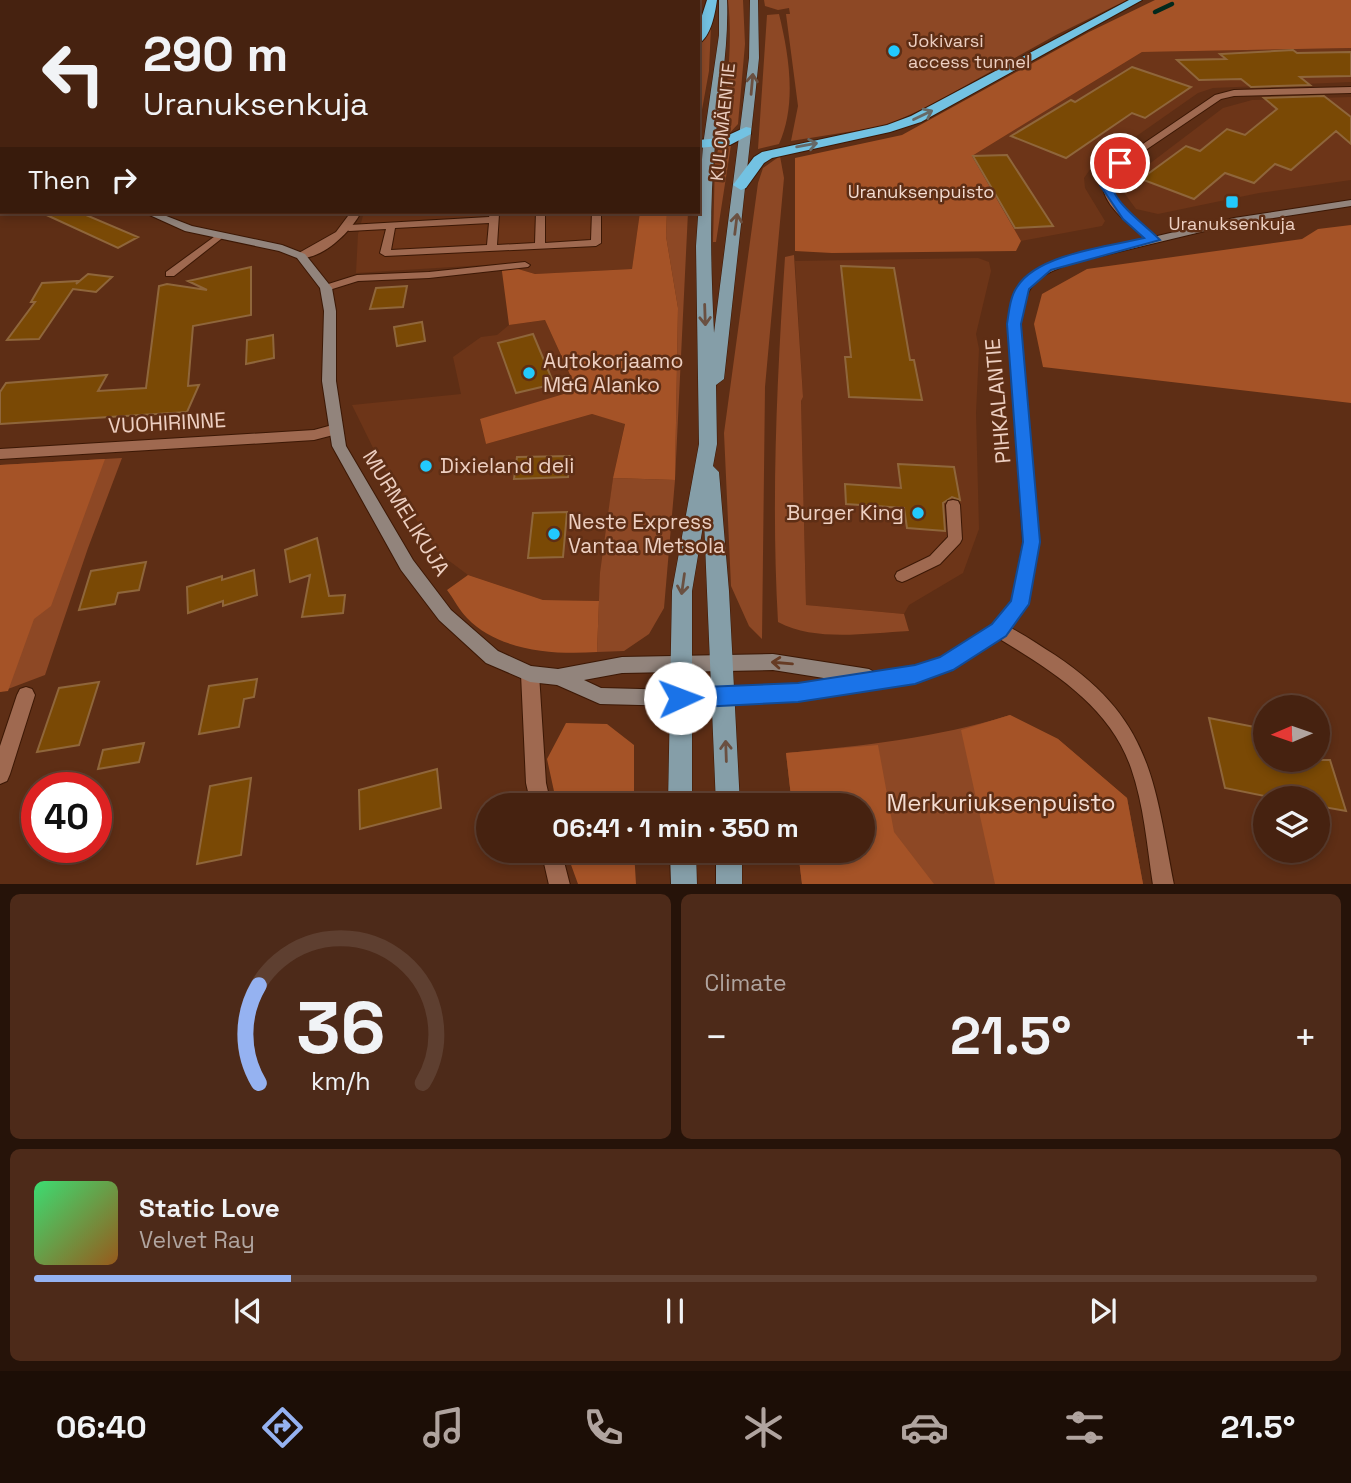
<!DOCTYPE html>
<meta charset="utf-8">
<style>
body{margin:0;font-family:"Space Grotesk",sans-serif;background:#4d2a19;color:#f1f3f6;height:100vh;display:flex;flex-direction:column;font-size:26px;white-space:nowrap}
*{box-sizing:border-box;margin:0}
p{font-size:23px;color:#b0a49f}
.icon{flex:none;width:38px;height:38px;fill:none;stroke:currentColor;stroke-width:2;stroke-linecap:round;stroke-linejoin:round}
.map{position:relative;height:884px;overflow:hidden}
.details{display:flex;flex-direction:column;gap:10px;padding:10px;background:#261309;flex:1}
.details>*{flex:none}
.banner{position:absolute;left:0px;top:0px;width:700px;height:214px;box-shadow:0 4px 10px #0003,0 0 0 2px #5e3f30;background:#462210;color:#f1f3f6;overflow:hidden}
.needle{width:46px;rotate:268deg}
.buttons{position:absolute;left:1253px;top:695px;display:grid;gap:14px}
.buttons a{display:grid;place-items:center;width:77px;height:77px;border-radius:50%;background:#462210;box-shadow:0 4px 10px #0003,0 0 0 2px #5e3f30;font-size:35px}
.speed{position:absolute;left:21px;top:772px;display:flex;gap:14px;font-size:35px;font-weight:700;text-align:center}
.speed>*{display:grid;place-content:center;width:91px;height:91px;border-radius:50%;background:#462210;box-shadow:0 4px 10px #0003,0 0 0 2px #5e3f30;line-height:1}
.speed .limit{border:10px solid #d22;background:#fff;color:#111}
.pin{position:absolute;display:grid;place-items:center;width:60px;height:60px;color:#fff;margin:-30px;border:4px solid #fff;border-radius:50%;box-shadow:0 2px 7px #0007}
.me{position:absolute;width:77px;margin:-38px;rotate:88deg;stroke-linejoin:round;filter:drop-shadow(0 0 5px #0008)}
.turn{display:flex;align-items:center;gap:24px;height:147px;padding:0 28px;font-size:32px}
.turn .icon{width:91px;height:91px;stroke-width:2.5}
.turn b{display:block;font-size:49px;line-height:60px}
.then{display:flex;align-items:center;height:66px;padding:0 28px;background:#0003;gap:14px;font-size:26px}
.big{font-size:52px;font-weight:600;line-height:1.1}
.details .card{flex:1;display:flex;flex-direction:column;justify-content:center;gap:10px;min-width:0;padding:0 24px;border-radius:10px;background:#4d2a19}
.details .dial{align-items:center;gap:0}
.dial svg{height:182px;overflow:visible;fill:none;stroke:#5e3f30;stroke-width:7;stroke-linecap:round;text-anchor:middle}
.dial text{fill:#f1f3f6;stroke:none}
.song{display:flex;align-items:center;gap:21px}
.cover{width:84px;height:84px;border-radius:10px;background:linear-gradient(135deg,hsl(140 70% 55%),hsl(30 70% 35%))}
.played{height:7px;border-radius:4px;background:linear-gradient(90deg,#95b2f1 20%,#5e3f30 20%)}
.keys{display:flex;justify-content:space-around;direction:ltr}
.heat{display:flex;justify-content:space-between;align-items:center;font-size:38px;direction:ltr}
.details .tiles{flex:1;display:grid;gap:10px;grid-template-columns:1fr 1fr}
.card:last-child{grid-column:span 2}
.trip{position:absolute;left:476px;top:793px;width:399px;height:70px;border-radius:35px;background:#462210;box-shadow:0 4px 10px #0003,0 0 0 2px #5e3f30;font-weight:600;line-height:70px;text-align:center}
.menu{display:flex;height:112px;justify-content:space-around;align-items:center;background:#1c0e06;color:#b0a49f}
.menu .icon{width:49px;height:49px}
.menu .on{color:#95b2f1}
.menu b{font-size:32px;color:#f1f3f6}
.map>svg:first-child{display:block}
.built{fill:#6d3518}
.green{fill:#8d4825}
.forest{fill:#a55327}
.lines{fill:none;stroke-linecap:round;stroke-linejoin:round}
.stream{stroke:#03291c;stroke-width:4.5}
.building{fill:#7a4905;stroke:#8f663b;stroke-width:2}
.lane-casing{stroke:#3c1805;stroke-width:2}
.street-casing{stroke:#3c1805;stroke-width:2}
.secondary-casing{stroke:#3c1805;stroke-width:2}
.primary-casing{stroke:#3c1805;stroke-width:1}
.highway-casing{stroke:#3c1805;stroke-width:2}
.lane{fill:#9f6950;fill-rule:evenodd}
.street{fill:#9f6950;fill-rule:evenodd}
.secondary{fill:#92847c;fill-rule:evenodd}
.primary{fill:#859ea8;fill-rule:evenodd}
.highway{fill:#73c2e2;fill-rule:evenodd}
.oneway{stroke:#6a5041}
.oneway2{stroke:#666967}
.oneway3{stroke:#663b24}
.route{fill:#1a73e8;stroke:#114b97;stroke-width:2}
.poi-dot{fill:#22c9fd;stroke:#5e2e15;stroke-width:2.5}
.labels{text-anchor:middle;stroke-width:5;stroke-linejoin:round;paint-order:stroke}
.far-poi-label{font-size:18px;fill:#edcfc1;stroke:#5e2e15;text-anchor:start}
.far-street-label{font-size:18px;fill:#edcfc1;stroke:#5e2e15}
.far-park-label{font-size:18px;fill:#f3dbd0;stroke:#5e2e15}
.poi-label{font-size:21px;fill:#edcfc1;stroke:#5e2e15;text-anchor:start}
.street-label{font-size:21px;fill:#edcfc1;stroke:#5e2e15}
.near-park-label{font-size:24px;fill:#f3dbd0;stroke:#5e2e15}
</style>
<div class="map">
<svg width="1351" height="885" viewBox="0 0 1351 885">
<rect width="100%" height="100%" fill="#5e2e15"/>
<path class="built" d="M1351 48V82L1213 88 1198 93 1091 168 1084 178 1085 188 1105 221 1102 226 1021 241 972 156 1142 52Z
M1351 97V180L1259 193 1158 214 1136 209 1125 194 1123 186 1132 177 1223 108 1252 100Z
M364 212H640L632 269 535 274 501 264 356 273 358 234Z
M978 258 989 262 991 271 976 334 979 349 976 413 979 529 963 573 909 605 904 614 806 605 801 401 803 397 795 261Z
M545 320 577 390 480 420 486 444 592 414 625 423 613 478 599 601 543 600 468 575 436 551 379 460 352 405 461 394 453 357 481 337 497 335 509 325Z"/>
<path class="green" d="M251 0H543L182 2Z
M728 0H743L745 44 738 124 726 137 722 136 721 133C727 88 733 45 728 0Z
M764 0H1127L1056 35 929 106 885 126 791 141 798 106 786 14H790L789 8 778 10 765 6Z
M779 14C789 55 797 104 779 144L758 149 767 15Z
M711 25 709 71 698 132V50Z
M731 145 716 242H713L715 160 718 150Z
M780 156 784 178 765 387 762 639 749 626 731 586 724 433 758 183 763 168Z
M667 212H688L675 480 664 608 649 634 624 651 597 652 600 573 613 478 675 480 678 308 666 236Z
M794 255 803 397 801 401 806 605 904 614 909 631C866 633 816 642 778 622 771 500 777 379 785 257Z
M122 458 88 548 45 675 0 692V465Z
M1010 715 1058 739 1127 798 1143 884H802L798 851 863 850V805H792L786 753C863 746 936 738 1010 715Z"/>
<path class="forest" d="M1155 0H1351V48L1142 52 972 156 1021 241 1016 251 832 253 795 251V158L902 135 1089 32Z
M640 212H667L666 236 678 308 675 480 613 478 625 424 592 414 486 444 480 419 577 390 545 320 509 325 501 264 535 274 632 269Z
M1351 225V403L1043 367 1034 324 1042 294 1087 269 1302 239 1318 229Z
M105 459 51 606 34 619 8 691 0 692V465Z
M468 575 543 600 599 601 597 652C553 655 499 651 467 618 459 610 454 599 447 590Z
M1010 715 1058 739 1127 798 1143 884H995L961 730Z
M566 723 607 724 634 745V805H557L547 759Z
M878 745 894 832 934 884H802L798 851 863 850V805H792L786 753Z
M566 851H634L636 884H578Z"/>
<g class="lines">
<path class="stream" d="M1155 12 1172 4"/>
</g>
<path class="building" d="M1293 50 1297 53 1351 52V76L1300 77 1310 85 1251 87 1241 79 1199 80 1177 60 1226 59 1220 54Z
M1132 67 1191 87 1145 118 1132 113 1066 158 1011 136 1071 100 1075 102Z
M1324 96 1351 117V144L1336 131 1291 170 1275 164 1254 183 1225 173 1194 199 1141 179 1186 146 1200 151 1227 129 1245 135 1277 109 1264 98Z
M1007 155 1053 226 1015 228 973 156Z
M40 212H79L138 237 118 248Z
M841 266 894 268 910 360H914L922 400 849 397 845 357H851Z
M251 267V315L193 326 188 386 199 385 187 412 0 424V392L6 383 107 375 98 391 146 388 159 286 167 284 207 290 188 281Z
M88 274 112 277 96 292 73 289 39 339 7 340 35 302H31L42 283 79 281 76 284Z
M407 286 403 307 370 309 376 288Z
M422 322 425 341 397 346 394 327Z
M533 334 554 384 516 393 498 343Z
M273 335 274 358 246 364 247 340Z
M570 456 568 477 514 479 517 457Z
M898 464 954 467 960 500 952 497 943 503 945 531 907 528 904 508 846 504 845 484 901 488Z
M567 512 563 557 528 558 533 513Z
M317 538 329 596 345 595 343 613 302 617 310 575 290 582 285 550Z
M146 562 139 590 118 593 115 604 79 610 91 571Z
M254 570 257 595 223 606V601L188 613 187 587 222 576V580Z
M257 679 254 697 244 699 239 727 199 734 209 686Z
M99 682 79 745 37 752 59 688Z
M1209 718 1265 729V760H1330L1346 811 1318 806V798H1275L1225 788Z
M144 743 139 762 98 769 103 750Z
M437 769 441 808 360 829 359 790Z
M251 778 241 855 197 864 210 786Z"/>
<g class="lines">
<defs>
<path id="lane" d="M491 212H497L499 214 497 245 535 243 536 212H545V243L591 240 592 212H601V243L596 246 385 256 380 253 386 229 349 231 344 228 349 225 489 217ZM489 223 487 245 391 250 395 228Z
M218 234 223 237 221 239 174 276H166V272Z
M525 262 530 265 528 267 429 278 358 281 326 291 321 288 322 286 357 275 429 272Z
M953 500 958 501 960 505 962 539 960 543 940 564 907 580 902 582 897 580 895 576 897 572 930 556 948 537 946 505 948 501Z"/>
<path id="street" d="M0 83H2L0 90Z
M1351 87V93L1234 96 1221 99 1122 166C1093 191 1139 222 1158 238V242H1150C1130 225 1083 193 1112 165L1215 95 1234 90Z
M351 212H361C351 232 321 261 297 258V254L336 232Z
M336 424 343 429 341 433 314 440 0 459V449L314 430Z
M999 623C1019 630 1037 644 1055 655 1151 719 1154 780 1174 885H1153C1147 846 1144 805 1131 768 1109 704 1047 668 993 635L991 630 993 625Z
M530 666 536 668 539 674 546 783 551 805H531L526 783 521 674 524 668Z
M26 687 32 689 35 695 10 774 7 781 0 784V746L17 695 20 689Z
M541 850H561L570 885H549Z"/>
<path id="secondary" d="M0 150H2V156H0Z
M1351 200V206L1234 224 1072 263C1034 277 1026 284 1020 324L1039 543 1028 604 1005 635 952 670 915 683 798 700 680 706 600 704 557 685 530 682 486 663 439 620 401 570 332 446 322 381 324 311 320 288 297 258 279 251 185 231 143 212H156L192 226 282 245 305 254 332 288 336 311V381L346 446 413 560 451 610 498 651 531 666 558 669 622 657 773 654 869 669 876 673 915 667 940 658 993 625 1012 601 1023 543 1008 324C1015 282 1024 273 1064 258L1234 218ZM773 670 830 679 798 684 680 690 601 688 584 680 622 673Z"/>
<path id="primary" d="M719 0H727C729 49 719 96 715 145 709 208 711 270 714 333L749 58 750 0H758L759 58 755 97 724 379 716 385 717 444 713 466 719 472 729 591 740 805H716L704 520 692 591V805H668L672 591 699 444 696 246 703 145 719 35Z
M670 850H696L697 885H671Z
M716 850H742V885H716Z"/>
<path id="highway" d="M0 0H92L2 2 0 4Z
M542 0H556L541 2Z
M707 0H717C715 14 711 37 698 44V28Z
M1129 0H1142L921 122 890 132 772 158 764 163 746 188 741 190 733 185 754 157 762 152 887 125 911 116Z
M746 127 751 128V134L730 145 698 148V140L722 138Z"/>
</defs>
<use href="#lane" class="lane-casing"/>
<use href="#street" class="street-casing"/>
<use href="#secondary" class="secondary-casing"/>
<use href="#primary" class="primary-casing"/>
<use href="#highway" class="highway-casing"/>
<use href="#lane" class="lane"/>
<use href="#street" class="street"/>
<use href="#secondary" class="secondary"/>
<use href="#primary" class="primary"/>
<use href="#highway" class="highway"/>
</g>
<defs><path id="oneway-shaft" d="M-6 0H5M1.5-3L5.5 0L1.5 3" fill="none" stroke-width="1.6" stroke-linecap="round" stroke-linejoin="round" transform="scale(1.75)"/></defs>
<g class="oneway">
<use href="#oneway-shaft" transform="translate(752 84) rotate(-85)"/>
<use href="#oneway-shaft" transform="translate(736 224) rotate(-83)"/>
<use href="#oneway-shaft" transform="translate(705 315) rotate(88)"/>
<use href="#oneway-shaft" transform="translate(683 584) rotate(98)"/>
<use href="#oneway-shaft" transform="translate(726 751) rotate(-92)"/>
</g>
<g class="oneway2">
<use href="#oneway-shaft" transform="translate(923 115) rotate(-26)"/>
<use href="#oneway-shaft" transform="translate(807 145) rotate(-10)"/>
</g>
<use class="oneway3" href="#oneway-shaft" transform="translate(782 663) rotate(-175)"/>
<path class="route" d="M1116 160 1125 163C1122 167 1116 171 1114 175 1101 196 1148 226 1160 240L1051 270 1029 289 1021 324 1040 542 1029 604 1006 636 953 670 915 684 798 702 680 708 673 705 670 698 673 691 680 688 798 683 915 665 940 657 992 624 1011 601 1023 542 1007 324C1009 312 1010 297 1017 287 1037 254 1110 246 1144 238L1123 219 1100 185 1102 175Z"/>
<g class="poi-dot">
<circle cx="894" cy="51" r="7"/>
<rect x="1225" y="195" width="14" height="14" rx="3.5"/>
<circle cx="529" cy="373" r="7"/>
<circle cx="426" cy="466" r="7"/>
<circle cx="918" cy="513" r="7"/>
<circle cx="554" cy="534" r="7"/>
</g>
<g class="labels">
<g class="far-poi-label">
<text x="908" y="47">Jokivarsi<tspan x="908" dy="21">access tunnel</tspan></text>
<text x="1232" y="230" text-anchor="middle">Uranuksenkuja</text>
</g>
<g class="far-street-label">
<text transform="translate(723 122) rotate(-84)" y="6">KULOMÄENTIE</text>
</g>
<g class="far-park-label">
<text x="921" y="198">Uranuksenpuisto</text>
</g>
<g class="poi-label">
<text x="543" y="368">Autokorjaamo<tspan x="543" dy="24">M&amp;G Alanko</tspan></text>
<text x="440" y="473">Dixieland deli</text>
<text x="904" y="520" text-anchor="end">Burger King</text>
<text x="568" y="529">Neste Express<tspan x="568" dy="24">Vantaa Metsola</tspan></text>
</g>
<g class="street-label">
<text transform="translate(998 401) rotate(-95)" y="7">PIHKALANTIE</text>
<text transform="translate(167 423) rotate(-3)" y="7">VUOHIRINNE</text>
<text transform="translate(406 513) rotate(58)" y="7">MURMELIKUJA</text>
</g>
<g class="near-park-label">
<text x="1001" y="811">Merkuriuksenpuisto</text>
</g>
</g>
</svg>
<div class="buttons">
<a><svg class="needle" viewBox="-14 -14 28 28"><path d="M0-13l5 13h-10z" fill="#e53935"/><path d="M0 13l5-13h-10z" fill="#b0a49f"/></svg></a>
<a><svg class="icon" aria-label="layers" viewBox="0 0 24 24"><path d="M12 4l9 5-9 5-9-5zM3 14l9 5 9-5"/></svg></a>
</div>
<div class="speed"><div class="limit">40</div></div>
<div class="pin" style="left:1120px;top:163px;background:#d93025"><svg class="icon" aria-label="arrive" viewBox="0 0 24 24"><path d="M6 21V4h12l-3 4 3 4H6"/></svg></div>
<svg class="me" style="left:680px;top:698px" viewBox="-20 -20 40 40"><circle r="19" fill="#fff"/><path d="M0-13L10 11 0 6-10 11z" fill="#1a73e8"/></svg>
<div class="trip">06:41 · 1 min · 350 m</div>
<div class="banner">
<div class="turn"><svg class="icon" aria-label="left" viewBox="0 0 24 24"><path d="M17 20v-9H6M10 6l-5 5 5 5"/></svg><div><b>290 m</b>Uranuksenkuja</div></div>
<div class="then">Then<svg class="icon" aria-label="right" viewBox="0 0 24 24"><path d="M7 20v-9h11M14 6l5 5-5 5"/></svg></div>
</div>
</div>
<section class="details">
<div class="tiles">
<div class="card dial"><svg viewBox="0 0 100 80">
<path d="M14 69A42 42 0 1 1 86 69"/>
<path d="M14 69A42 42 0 0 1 14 26" stroke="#95b2f1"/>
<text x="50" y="56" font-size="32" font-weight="700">36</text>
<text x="50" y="72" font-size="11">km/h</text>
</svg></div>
<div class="card"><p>Climate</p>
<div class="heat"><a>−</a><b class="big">21.5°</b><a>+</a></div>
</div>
<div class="card">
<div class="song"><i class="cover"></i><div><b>Static Love</b><p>Velvet Ray</p></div></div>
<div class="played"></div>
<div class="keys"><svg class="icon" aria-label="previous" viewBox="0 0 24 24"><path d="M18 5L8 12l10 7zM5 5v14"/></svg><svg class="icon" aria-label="pause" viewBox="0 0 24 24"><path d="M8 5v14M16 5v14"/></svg><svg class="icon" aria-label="next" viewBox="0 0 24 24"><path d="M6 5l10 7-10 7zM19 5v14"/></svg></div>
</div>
</div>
</section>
<nav class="menu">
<b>06:40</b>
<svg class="icon on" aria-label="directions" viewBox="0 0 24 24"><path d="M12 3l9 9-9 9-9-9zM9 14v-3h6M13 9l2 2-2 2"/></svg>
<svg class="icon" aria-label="music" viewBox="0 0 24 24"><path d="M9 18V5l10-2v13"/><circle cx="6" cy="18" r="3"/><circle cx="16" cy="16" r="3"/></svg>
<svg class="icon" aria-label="phone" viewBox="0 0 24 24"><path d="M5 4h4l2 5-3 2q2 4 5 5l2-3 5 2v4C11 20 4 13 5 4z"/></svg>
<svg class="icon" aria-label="climate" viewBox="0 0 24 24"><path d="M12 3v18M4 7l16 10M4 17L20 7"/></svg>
<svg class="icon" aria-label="car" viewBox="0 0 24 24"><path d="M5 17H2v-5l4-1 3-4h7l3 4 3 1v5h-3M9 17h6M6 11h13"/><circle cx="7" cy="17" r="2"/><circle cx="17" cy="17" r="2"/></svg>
<svg class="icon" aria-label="filters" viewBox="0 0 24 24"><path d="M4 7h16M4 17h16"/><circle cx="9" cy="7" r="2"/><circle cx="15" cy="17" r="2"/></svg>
<b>21.5°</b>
</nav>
